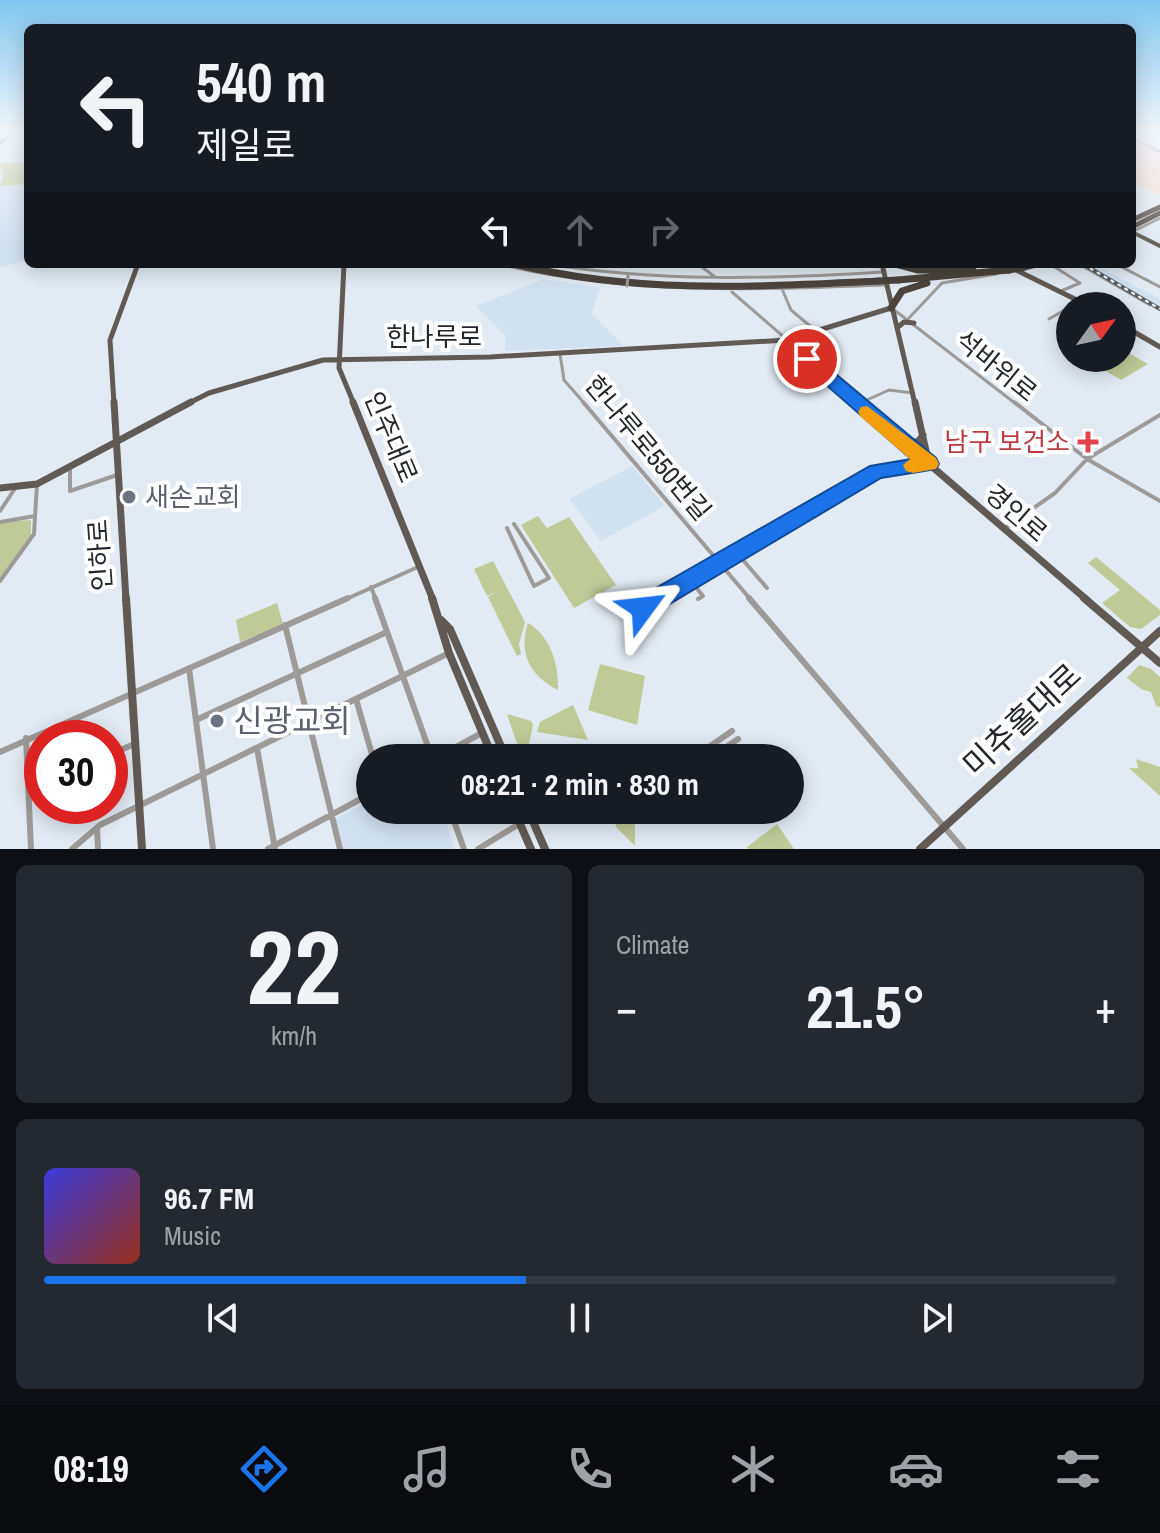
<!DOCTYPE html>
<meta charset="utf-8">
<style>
body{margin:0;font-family:"Archivo Narrow","Noto Sans KR",sans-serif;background:#242831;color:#f1f3f6;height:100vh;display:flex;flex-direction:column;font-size:30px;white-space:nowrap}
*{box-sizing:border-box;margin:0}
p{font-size:26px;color:#9ea1a6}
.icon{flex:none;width:44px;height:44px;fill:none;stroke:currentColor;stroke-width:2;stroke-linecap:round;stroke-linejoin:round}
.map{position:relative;height:849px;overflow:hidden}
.panel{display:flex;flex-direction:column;gap:16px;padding:16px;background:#0d0f14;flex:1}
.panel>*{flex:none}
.banner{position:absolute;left:24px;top:24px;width:1112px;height:244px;border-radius:12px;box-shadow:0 4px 20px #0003;background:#171b24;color:#f1f3f6;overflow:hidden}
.needle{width:52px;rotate:57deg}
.fabs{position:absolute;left:1056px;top:292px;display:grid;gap:16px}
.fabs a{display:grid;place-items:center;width:80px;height:80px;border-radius:50%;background:#171b24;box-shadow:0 4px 20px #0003;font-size:40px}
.speed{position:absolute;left:24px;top:720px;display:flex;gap:16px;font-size:40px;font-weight:700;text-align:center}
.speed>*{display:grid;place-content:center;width:104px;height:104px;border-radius:50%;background:#171b24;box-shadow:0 4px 20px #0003;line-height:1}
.speed .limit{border:12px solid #d22;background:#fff;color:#111}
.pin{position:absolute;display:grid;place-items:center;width:68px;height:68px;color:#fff;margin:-34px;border:4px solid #fff;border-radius:50%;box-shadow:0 2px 8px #0007}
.me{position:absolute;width:88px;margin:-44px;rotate:60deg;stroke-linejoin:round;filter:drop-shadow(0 0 6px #0008)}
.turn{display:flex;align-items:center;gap:28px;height:168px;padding:0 40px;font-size:36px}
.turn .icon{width:104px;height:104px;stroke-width:2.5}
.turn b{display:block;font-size:56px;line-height:68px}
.lanes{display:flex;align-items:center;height:76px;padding:0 40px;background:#0003;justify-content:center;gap:40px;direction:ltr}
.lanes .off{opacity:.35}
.big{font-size:60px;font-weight:700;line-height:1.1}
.panel .tile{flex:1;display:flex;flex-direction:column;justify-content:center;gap:12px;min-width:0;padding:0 28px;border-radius:12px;background:#242831}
.panel .dial{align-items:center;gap:0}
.dial b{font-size:104px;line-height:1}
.song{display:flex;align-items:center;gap:24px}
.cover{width:96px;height:96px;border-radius:12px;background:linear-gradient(135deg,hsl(240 70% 55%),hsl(10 70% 35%))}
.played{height:8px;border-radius:4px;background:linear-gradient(90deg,#1a73e8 45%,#363941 45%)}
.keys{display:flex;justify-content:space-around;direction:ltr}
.heat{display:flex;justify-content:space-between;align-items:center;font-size:44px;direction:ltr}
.panel .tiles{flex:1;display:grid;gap:16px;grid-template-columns:1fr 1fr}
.tile:last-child{grid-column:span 2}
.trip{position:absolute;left:356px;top:744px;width:448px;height:80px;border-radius:40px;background:#171b24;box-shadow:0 4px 20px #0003;font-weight:700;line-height:80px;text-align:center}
.dock{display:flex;height:128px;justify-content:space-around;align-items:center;background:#090b0e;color:#9ea1a6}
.dock .icon{width:56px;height:56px}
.dock .current{color:#1a73e8}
.dock b{font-size:36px;color:#f1f3f6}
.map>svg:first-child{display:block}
.industrial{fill:#f3dad2}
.built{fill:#d2e1f0}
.green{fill:#bfca97}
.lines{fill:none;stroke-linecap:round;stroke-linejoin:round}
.minor-far2{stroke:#9e9a97;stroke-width:3}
.minor-far1{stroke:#9e9a97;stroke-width:4}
.minor{stroke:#9e9a97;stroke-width:6}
.major-far3{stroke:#615a54;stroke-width:4}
.major-far2{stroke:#615a54;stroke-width:5}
.major-far1{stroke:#615a54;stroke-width:7}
.major{stroke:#615a54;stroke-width:8}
.highway-far1{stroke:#4b433c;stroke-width:5}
.highway{stroke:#4b433c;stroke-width:7}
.rail-casing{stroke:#595e63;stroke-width:4}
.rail{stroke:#fff;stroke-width:2;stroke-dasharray:4;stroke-linecap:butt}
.minor-bridge{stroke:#9e9a97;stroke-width:3}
.highway-bridge{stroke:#4b433c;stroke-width:7}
.route{fill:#1a73e8;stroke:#114b97;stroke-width:2}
.slow{fill:#f59e0b}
.health-dot{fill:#e0444e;stroke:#fff;stroke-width:3}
.worship-dot{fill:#6b7280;stroke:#fff;stroke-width:3}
.labels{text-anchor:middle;stroke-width:8;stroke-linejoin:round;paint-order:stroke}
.street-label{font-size:26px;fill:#24272b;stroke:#fff}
.health-label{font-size:26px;fill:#be3a42;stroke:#fff;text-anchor:end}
.worship-label{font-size:26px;fill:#5b616d;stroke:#fff;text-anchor:start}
.near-street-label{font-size:32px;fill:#24272b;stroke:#fff}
.near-worship-label{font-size:32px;fill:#5b616d;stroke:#fff;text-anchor:start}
</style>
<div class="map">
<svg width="1160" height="849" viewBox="0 0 1160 849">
<rect width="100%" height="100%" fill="#e2ebf4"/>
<path class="industrial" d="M1132 140 1160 154V195L1132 183Z"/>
<path class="built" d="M18 132H28V259L0 268V148Z
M1081 264H1094L1160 299V311Z
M544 279 600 288 592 314 624 346 505 351V336L476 306Z
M632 466 665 506 601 541 569 499Z
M370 800V810H442L455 849H343L335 819Z"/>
<path class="green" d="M28 162 24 166 28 164V184L0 186 3 177 0 163Z
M1122 349 1148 364 1121 380 1084 358H1122Z
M538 516 547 528 569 517 616 585 574 608 521 525Z
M31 520V537L0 578V522Z
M1096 557 1160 610V615L1141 629 1130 627 1102 603 1120 590 1088 563Z
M493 561 525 622 519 644 521 654 517 656 488 597 496 592 487 596 474 569Z
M277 603 283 624 240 642 236 620Z
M528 623C551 636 559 666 558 690 530 676 518 653 528 623Z
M600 664 645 676 637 725 588 710Z
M1139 665 1151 669 1160 677V707L1156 706 1151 692 1141 689 1127 678Z
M573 705 588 740 537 732 540 722Z
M507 714 531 721 533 725 526 758 516 741Z
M1136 759 1160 767V796L1129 768H1138Z
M608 810H630L635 820V846L617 828Z
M777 824 794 849H748L747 847Z"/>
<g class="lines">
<path class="minor-far2" d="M1132 138 1160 152
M1132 232 1160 218
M499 264C628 295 755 290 886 285
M547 264C659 282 770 279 883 272
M698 264 715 277
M909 264 928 267
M1050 264 1080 283 1061 291
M1079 264 1150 305
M1116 264 1160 287
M937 267 982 264
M782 289 791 310 816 331
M732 292 861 404
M1073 306 1081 302
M893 309 1016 404
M909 318 942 283 996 274
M1049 319 1070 307
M560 354 564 380 585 404
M858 404 889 390 913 393"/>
<path class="minor-far1" d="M583 402 751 600
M859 402 927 462
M1014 402 1087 459 1160 501
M858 404 861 402
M70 468V491L117 475
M0 511 16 487
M0 522 35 516
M507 528 534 586 549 578 514 524
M1004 529 1055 493 1087 459 1160 415
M737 553 767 588
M690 580 703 596 698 599
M0 581 34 534 37 484
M371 587 376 600
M344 600 418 567
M657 600 877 471 929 464"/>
<path class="minor" d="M375 598 432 758
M749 598 963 849
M643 608 660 598
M285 625 340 849
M189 668 213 849
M356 699 373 758
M196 720 387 632
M26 738 31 849
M257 748 275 849
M0 752 348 598
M110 755 134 744
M436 758 480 734
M693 758 732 731
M710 758 738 739
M450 810 464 849
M635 810 637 815 645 810
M97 828 98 849
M72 849 100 825 449 653
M268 849 370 794
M478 849 529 818"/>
<path class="major-far3" d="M0 143 12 132
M1132 232 1160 246"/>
<path class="major-far2" d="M344 264 339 368 354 404
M882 264 915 404
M1004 264 1089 306
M1122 325 1160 347
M897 328 904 322 914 323
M114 404 110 340 138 264
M187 404 209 393 323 360 490 357 787 340 891 308"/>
<path class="major-far1" d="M114 402 126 600
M353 402 433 600
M915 402 929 464 1087 600
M901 441 918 442 923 435
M0 488 37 484 191 402"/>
<path class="major" d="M126 598 142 849
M432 598 449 653 493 758
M1084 598 1160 663
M441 620 450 629 506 758
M514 810 531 849
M528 810 545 849
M920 849 1160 631"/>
<path class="highway-far1" d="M1132 220 1160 207
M1132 227 1160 213"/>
<path class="highway" d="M514 264C635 294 755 287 879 281
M896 264 918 270H973
M1024 267 1036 264
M898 280 1009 270
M891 308 902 291 927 283"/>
<defs>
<path id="rail" d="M1083 264 1160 309"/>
</defs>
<use href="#rail" class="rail-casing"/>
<use href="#rail" class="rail"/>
<path class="minor-bridge" d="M627 286 628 276"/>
<path class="highway-bridge" d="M1009 270 1024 267
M879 281 898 280"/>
</g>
<linearGradient id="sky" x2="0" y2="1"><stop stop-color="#80c6f0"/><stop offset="0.53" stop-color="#f2f6fa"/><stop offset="1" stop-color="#f2f6fa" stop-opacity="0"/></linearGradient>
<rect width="1160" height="250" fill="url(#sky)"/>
<path class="route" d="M807 353 813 355 936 458 939 464 936 469 881 478 651 615 643 618 635 615 632 608 635 600 870 466 911 459 801 363 799 359Z"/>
<path class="slow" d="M867 406 936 458 939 464 936 469 913 473 906 471 903 465 910 459 861 417 858 412 861 407Z"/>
<path class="health-dot" d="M1084 430h8v8h8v8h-8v8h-8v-8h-8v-8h8z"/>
<g class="worship-dot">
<circle cx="129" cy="497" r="8"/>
<circle cx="217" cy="721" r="8"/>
</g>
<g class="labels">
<g class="street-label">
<text x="434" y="346">한나루로</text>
<text transform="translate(996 366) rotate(39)" y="9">석바위로</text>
<text transform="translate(391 437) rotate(67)" y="9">인주대로</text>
<text transform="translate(648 448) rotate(50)" y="9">한나루로550번길</text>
<text transform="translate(1016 513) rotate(41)" y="9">경인로</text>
<text transform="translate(100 555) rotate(-94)" y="9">인하로</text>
</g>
<g class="health-label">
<text x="1070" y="451">남구 보건소</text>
</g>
<g class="worship-label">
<text x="145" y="506">새손교회</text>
</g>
<g class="near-street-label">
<text transform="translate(1022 720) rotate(-43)" y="11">미추홀대로</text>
</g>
<g class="near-worship-label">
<text x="233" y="732">신광교회</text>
</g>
</g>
</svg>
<div class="fabs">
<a><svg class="needle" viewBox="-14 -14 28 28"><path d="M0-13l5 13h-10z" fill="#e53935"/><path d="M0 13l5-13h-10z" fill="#9ea1a6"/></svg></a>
</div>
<div class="speed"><div class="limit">30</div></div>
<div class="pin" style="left:807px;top:359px;background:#d93025"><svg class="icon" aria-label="arrive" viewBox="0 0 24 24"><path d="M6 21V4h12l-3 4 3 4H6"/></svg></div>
<svg class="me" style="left:643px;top:608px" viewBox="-20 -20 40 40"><path d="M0-17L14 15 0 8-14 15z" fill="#1a73e8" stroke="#fff" stroke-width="4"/></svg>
<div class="trip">08:21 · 2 min · 830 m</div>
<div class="banner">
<div class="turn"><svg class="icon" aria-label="left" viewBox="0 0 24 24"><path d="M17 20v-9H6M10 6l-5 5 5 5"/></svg><div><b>540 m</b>제일로</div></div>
<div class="lanes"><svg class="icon" aria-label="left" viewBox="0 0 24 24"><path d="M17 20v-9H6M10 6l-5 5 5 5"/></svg><svg class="icon off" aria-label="ahead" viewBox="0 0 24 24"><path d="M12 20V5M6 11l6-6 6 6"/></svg><svg class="icon off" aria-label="right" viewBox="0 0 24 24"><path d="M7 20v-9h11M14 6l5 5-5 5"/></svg></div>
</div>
</div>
<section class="panel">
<div class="tiles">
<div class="tile dial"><b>22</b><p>km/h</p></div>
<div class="tile"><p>Climate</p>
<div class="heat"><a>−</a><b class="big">21.5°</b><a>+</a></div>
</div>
<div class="tile">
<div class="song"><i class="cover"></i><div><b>96.7 FM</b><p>Music</p></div></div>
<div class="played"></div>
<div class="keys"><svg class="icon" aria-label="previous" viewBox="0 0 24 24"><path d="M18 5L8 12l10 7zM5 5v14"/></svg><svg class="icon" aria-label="pause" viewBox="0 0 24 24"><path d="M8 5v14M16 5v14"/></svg><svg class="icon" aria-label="next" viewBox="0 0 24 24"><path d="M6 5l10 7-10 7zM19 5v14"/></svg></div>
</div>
</div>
</section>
<nav class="dock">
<b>08:19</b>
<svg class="icon current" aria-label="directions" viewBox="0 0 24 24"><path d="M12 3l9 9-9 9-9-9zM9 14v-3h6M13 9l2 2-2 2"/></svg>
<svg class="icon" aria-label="music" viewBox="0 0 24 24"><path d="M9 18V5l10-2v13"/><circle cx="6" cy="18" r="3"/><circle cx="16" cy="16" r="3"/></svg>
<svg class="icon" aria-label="phone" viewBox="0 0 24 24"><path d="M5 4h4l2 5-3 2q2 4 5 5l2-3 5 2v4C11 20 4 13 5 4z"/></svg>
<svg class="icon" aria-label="climate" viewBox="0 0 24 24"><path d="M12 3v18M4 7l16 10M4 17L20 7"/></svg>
<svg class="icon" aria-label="car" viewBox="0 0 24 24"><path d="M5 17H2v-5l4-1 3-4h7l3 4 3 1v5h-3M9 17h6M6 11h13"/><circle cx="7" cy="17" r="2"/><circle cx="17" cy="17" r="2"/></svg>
<svg class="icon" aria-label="filters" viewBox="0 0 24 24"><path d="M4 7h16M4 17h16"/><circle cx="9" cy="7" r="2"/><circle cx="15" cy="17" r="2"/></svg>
</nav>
